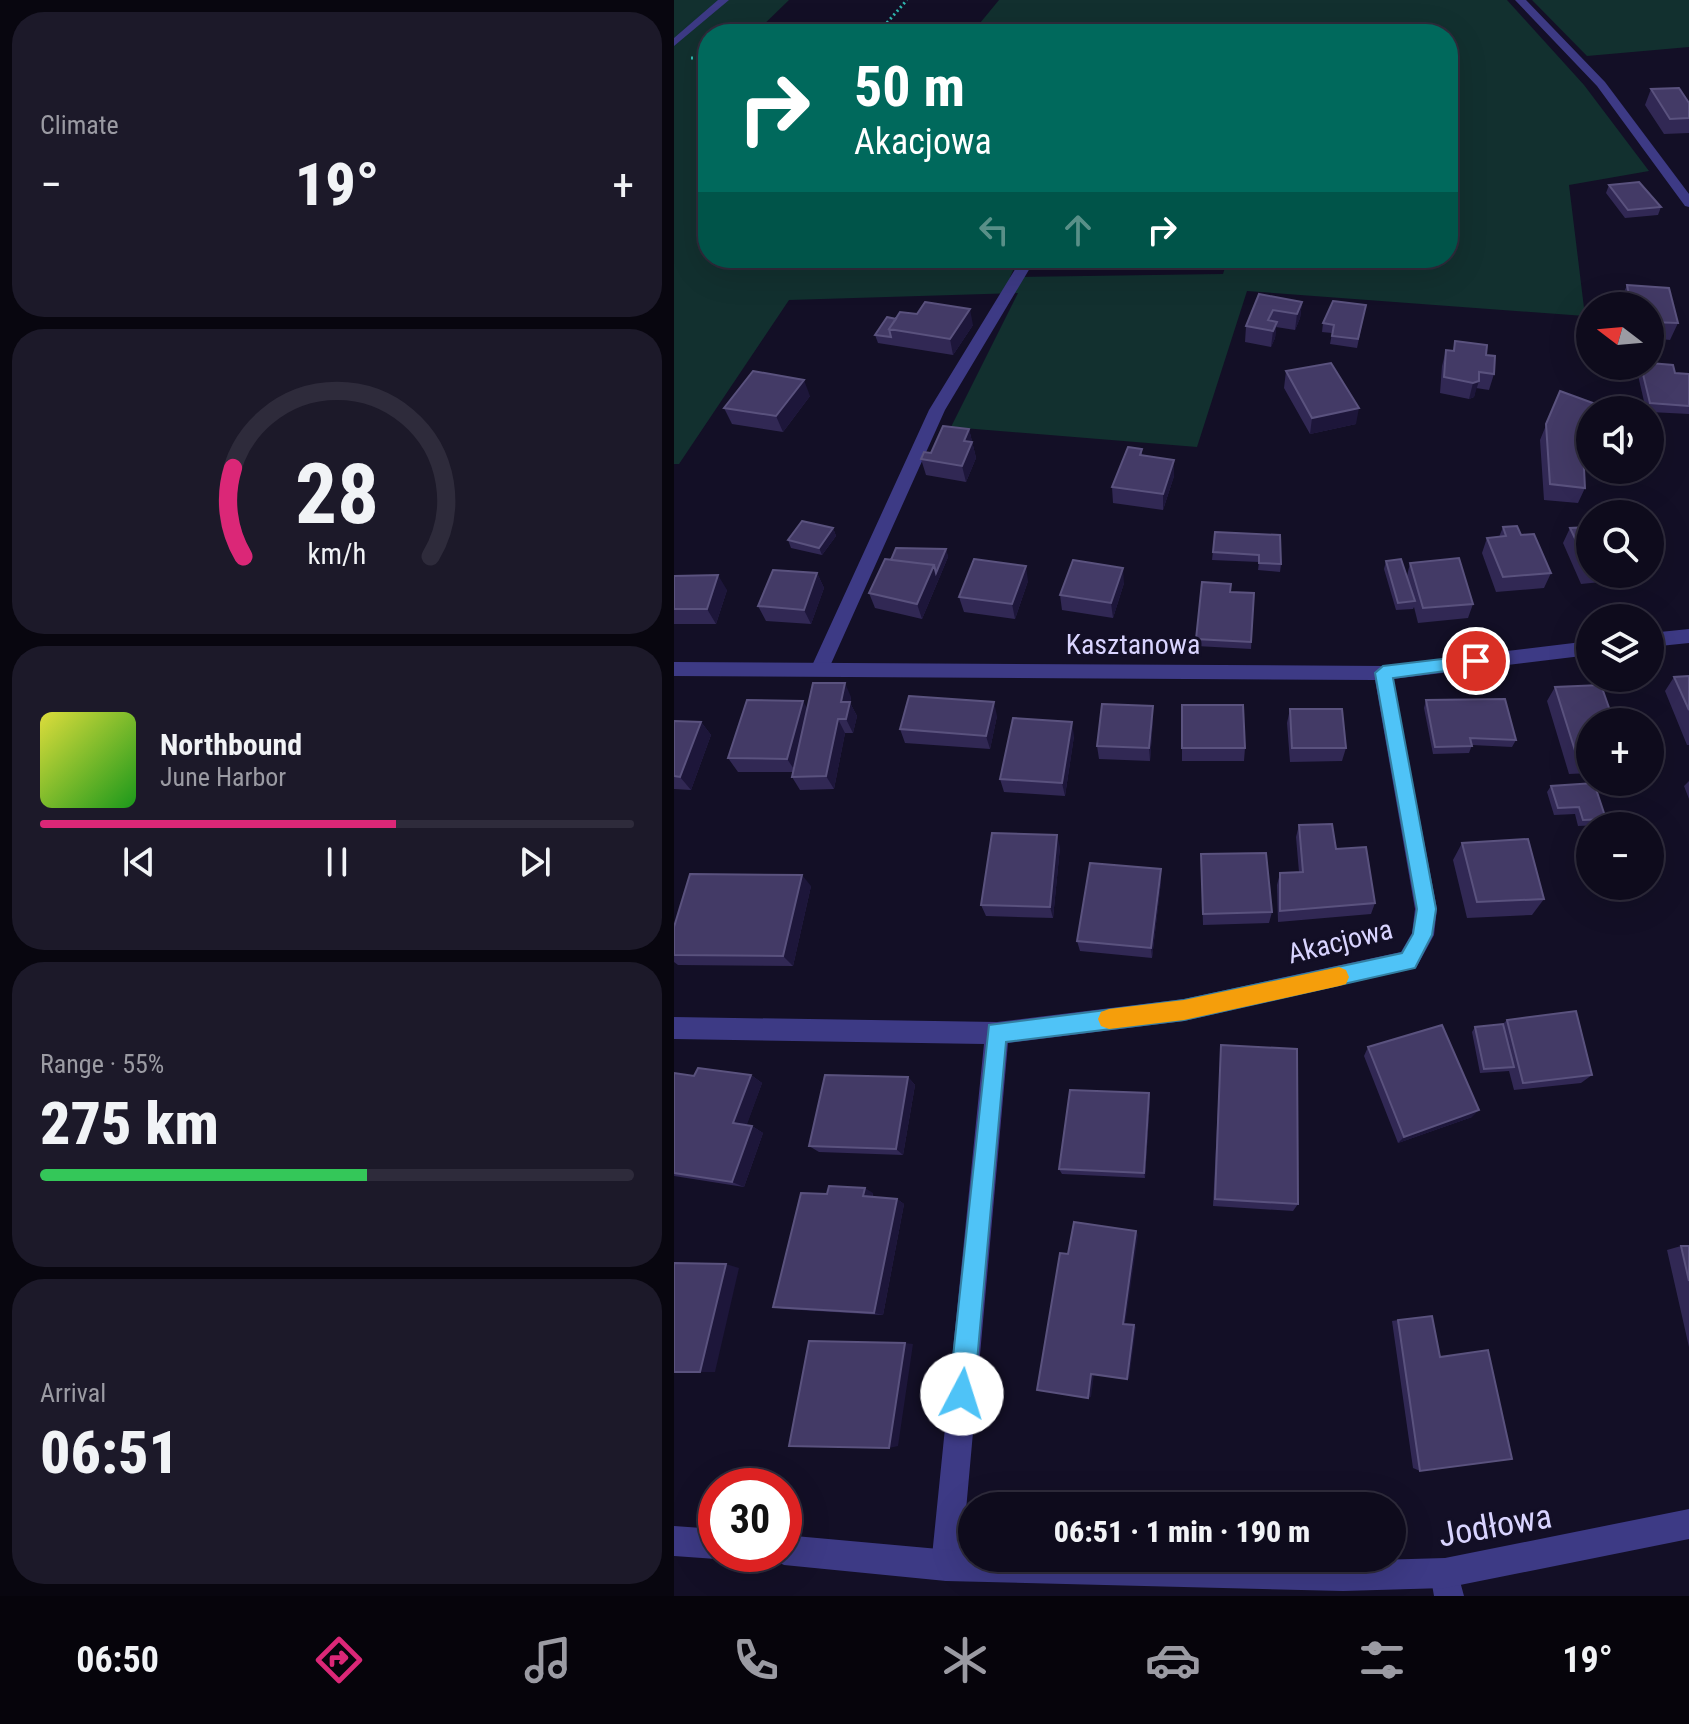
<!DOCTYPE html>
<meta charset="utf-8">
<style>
body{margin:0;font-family:"Roboto Condensed",sans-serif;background:#1c1929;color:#f1f3f6;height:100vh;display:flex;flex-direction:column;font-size:30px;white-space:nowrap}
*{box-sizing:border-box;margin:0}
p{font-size:26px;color:#9b9ba3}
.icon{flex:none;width:44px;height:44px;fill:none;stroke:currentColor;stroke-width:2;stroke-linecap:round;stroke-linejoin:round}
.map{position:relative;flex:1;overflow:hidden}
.details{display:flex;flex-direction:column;gap:12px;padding:12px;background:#08060f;width:674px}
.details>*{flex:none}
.hud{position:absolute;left:24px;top:24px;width:760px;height:244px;border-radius:32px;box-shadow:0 8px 32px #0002,0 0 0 2px #2e2b3b;background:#00695c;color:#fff;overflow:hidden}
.needle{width:52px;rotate:286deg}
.buttons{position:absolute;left:902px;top:292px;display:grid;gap:16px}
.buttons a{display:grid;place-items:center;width:88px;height:88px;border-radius:50%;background:#0e0b1c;box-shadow:0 8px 32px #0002,0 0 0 2px #2e2b3b;font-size:40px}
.speed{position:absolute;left:24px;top:1468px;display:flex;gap:16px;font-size:40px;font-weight:700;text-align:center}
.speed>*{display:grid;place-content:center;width:104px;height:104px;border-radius:50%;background:#0e0b1c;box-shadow:0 8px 32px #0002,0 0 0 2px #2e2b3b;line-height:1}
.speed .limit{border:12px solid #d22;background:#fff;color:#111}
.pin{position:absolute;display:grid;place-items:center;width:68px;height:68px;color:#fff;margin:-34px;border:4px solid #fff;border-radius:50%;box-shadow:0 2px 8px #0007}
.me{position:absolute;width:88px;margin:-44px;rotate:5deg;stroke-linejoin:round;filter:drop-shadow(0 0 6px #0008)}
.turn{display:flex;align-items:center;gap:28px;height:168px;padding:0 24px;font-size:36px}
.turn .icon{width:104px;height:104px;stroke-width:2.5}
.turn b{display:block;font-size:56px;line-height:68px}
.lanes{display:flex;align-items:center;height:76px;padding:0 24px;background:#0003;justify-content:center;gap:40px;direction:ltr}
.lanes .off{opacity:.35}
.big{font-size:60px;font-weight:800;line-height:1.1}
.details .card{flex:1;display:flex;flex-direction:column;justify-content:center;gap:12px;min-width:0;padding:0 28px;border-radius:32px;background:#1c1929}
.details .dial{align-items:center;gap:0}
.dial svg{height:208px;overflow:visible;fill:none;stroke:#2e2b3b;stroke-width:7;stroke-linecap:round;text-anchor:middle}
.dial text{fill:#f1f3f6;stroke:none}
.song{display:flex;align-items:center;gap:24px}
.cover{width:96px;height:96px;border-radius:12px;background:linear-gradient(135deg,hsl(60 70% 55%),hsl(120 70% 35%))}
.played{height:8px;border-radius:4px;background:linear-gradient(90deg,#db2777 60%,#2e2b3b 60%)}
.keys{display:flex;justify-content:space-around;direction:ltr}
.heat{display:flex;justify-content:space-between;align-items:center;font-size:44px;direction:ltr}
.charge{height:12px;border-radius:6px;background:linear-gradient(90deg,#34c759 55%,#2e2b3b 0)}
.trip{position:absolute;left:284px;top:1492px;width:448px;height:80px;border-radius:40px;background:#0e0b1c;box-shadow:0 8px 32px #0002,0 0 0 2px #2e2b3b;font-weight:800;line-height:80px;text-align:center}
.tabs{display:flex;height:128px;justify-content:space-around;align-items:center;background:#06040b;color:#9b9ba3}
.tabs .icon{width:56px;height:56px}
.tabs .on{color:#db2777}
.tabs b{font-size:36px;color:#f1f3f6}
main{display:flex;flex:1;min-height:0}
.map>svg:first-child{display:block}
.green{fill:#12302f}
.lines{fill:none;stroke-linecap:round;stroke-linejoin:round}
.path{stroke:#2fb8b0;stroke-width:3;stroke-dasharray:2 3;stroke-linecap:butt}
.service{fill:#3d3a85;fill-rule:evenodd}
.minor{fill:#3d3a85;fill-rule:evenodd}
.tertiary{fill:#3d3a85;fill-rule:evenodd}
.wall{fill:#312854}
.shaded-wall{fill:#1d163a}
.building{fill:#433a66;stroke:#5a527e;stroke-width:2}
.route{fill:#4fc3f7;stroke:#337fa1;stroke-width:2}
.slow{fill:#f59e0b}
.labels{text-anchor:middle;stroke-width:6;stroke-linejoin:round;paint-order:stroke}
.street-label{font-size:28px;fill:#d9d4ff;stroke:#130f26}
.near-street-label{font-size:34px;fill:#d9d4ff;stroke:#130f26}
</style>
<main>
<section class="details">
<div class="card"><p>Climate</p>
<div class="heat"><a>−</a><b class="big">19°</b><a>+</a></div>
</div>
<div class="card dial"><svg viewBox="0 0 100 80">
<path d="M14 69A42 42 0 1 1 86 69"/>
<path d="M14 69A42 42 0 0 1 10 35" stroke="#db2777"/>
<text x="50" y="56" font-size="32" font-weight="700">28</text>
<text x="50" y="72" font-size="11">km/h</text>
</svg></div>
<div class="card">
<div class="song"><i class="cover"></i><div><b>Northbound</b><p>June Harbor</p></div></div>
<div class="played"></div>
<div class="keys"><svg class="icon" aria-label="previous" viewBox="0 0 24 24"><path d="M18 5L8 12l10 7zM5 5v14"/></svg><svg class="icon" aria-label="pause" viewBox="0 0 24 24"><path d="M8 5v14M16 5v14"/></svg><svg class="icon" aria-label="next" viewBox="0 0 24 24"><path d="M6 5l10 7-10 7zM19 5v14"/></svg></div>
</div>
<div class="card"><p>Range · 55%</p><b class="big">275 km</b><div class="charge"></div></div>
<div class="card"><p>Arrival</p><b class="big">06:51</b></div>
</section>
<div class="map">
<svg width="1015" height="1596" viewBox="0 0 1015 1596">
<rect width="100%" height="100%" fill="#130f26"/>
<path class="green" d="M0 0H115L80 34H34V258H345L336 277 549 274 554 258H774V34H297L325 0H833L910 85 975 171 895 185 911 316 573 291 523 447 277 427 344 293 115 300 5 464H0Z
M858 0H1015V47L913 56Z"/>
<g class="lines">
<path class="path" d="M203 34 233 0
M17 58H34"/>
<path class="service" d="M348 258H362L271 410 152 675H138L136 670 255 410Z"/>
<path class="minor" d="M44 0H55L0 46V38Z
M1015 629V643L976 647V633Z
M916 641V655L719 679 763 909 760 935 742 968 510 1021 334 1043 287 1566 282 1576 272 1581 262 1576 257 1566 310 1044 0 1039V1017L323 1022 510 999 727 952 738 933 741 909 701 680 0 676V662L709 666Z
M771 1558 781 1563 790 1596H760L756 1573 761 1563Z"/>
<path class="tertiary" d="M841 0H852L931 82 1015 194V207L1011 206 923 86Z
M1015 1509V1539L771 1588 669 1591 272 1581 110 1565 100 1560 97 1554H110V1535L298 1552V1558L669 1561 771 1558Z
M0 1526 42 1529V1554H52L42 1559 0 1556Z"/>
</g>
<path class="wall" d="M977 89 1015 103V133L990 134 971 105Z
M935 185 987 207 984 215 951 218 932 193Z
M436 258H479L476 265Z
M953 285 1004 323 996 340 976 338V306H947L946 302Z
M585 294 628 302 626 318 621 330 602 327 601 338 597 347 571 342 572 326Z
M692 305 683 348 656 344 658 333 648 332 649 323Z
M222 319 299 325 279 355 204 343 201 335Z
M781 341 812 355 820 374 815 390 802 388 800 397 795 399 766 393 768 366 772 350 779 351Z
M965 366H976L1001 373 1015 374V414L976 412V410H972L963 371Z
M612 371 682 424 636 434 610 388Z
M886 391 916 410V440L908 438 911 488 904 503 870 500 866 440Z
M136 396 109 432 58 424 50 408Z
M295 429 302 458 292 482 252 475 247 459Z
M468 449V455L500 476 489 510 439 503 438 487Z
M829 527 847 535 877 573 870 588 822 592 808 553 813 538 825 537Z
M916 527V574H941L937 581 907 584 889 543 896 528Z
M159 528 162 536 148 555 117 548 114 540Z
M541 532 607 564 606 572 584 570 585 562 538 560Z
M272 549 274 557 248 619 201 608 195 593 217 560Z
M712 561 733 576 736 563 799 604 794 618 744 623 740 607 739 609 722 610 710 569Z
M143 573 150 588 137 624 92 621 84 606Z
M0 576 53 590 42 624H0Z
M354 581 341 619 290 612 285 597Z
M450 583 439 618 388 610 386 595Z
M556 592 580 593 577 649 522 646V639Z
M1015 676V745H1013L991 691 1000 677Z
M881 687 916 722V773L895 774 873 701Z
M177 697 176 703 183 716 179 733H171L160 789 126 790 118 777 119 772H64L54 758Z
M752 700 842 740 838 747 798 745 795 753 759 754 750 708Z
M508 705 571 748 570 761H508Z
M479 706V719L476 761 425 759 423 746Z
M616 709 672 748 668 761 616 762 613 723Z
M323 716 316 749 231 743 226 729Z
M0 721 27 722 37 735 17 790 0 789Z
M400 736 391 796 330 792 326 779Z
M1015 781V799L1010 786Z
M877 786 932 819 927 825 904 826 901 814 880 815 873 792Z
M625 825 662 849 701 903 697 914 604 922 603 885 606 873 625 872 622 837Z
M788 843 870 899 858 915 793 918 779 860Z
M386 847 379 918 312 916 307 905Z
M527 854 598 912 595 923 529 925Z
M487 881 478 958 406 951 403 941Z
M137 886 119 966 4 965 0 962V927Z
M833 1020 918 1075 907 1083 840 1090 835 1071 806 1073 798 1032 801 1027 829 1024Z
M547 1045 624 1204 619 1211 539 1206Z
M694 1047 798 1117 724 1143 690 1056Z
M0 1073 20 1076 77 1075 88 1083 72 1126H78L89 1133 70 1187 0 1176Z
M234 1077 241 1085 229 1155 145 1152 135 1146Z
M475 1093 476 1100 471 1178 388 1174 385 1169Z
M199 1193V1197L223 1199 230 1204 209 1315 111 1309 99 1307 153 1194Z
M1007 1246H1015V1347L993 1250Z
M724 1320 746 1471 739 1468 718 1321Z"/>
<path class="shaded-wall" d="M628 302 626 318 621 330 623 314Z
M296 309 299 325 279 355 276 339Z
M603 322 601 338 597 347 599 331Z
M130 380 136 396 109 432 102 416Z
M805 381 800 397 795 399 799 383Z
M685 408 682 424 636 434 638 418Z
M295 429 302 458 292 482 288 466 290 441Z
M500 460V476L489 510V494Z
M159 528 162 536 148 555 145 548Z
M272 549 274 557 248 619 243 604 260 565Z
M352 566 354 581 341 619 338 604Z
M449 568 450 583 439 618 437 603Z
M143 573 150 588 137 624 130 610Z
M44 575 53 590 42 624 33 609Z
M171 683 177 697 176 703 183 716 179 733 172 719 167 702Z
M129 701 137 715 122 772 113 759Z
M320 702 323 716 316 749 312 736Z
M479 706V719L476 761 475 748Z
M164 719 171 733 160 789 152 776Z
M27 722 37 735 17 790 6 777Z
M398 722 400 736 391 796 388 783Z
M383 835 386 847 379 918 376 907Z
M487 869V881L478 958 477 948Z
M128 875 137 886 119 966 109 956Z
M77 1075 88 1083 71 1130 59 1123Z
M234 1077 241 1085 229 1155 222 1149Z
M475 1093 476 1100 471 1178 470 1173Z
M805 1110 798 1117 724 1143 730 1137Z
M78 1126 89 1133 70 1187 58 1182Z
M191 1188 199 1193 198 1201 189 1196Z
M223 1199 230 1204 209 1315 200 1313Z
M462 1231 464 1235 451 1325 449 1324Z
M52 1264 65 1268 41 1372H26Z
M460 1325 462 1327 455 1379H453Z
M231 1343 239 1344 224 1446 215 1448Z
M417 1374H420L417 1397 414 1398Z"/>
<path class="building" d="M149 31 176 34H146Z
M1005 88 1015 103V118L996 119 977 89Z
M965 182 987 207 954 210 935 185Z
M953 285 995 288 1004 323 976 322V306H957Z
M585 294 628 302 623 314 599 310 594 320 603 322 599 331 572 326Z
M659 301 692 305 684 339 658 336 660 325 649 323Z
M251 302 296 309 276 339 215 329 226 312 243 314Z
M213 317 222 319 215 329 217 337 201 335Z
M781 341 813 345 812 355 821 356 820 374 805 372V381L799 383 770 377 772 350 780 351Z
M657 363 685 408 638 418 612 371Z
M976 363 999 365 1001 373 1015 374V406L976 403 967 366H976Z
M79 371 130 380 102 416 50 408Z
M886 391 938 410H916V422L911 421 908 429 911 488 876 484 872 424Z
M269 426 295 429 290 441 298 442 288 466 247 459 250 452 257 453Z
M454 447 468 449 466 455 500 460 489 494 438 487Z
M128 521 159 528 145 548 114 540Z
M843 526 847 535 860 534 877 573 829 577 813 538 832 536 829 527Z
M916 527V568H915L896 528Z
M541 532 606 535 607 564 585 563V555L539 552Z
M222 548 272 549 262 573 260 565 217 560Z
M785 558 799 604 749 608 736 563Z
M211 559 260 565 243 604 195 593Z
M300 559 352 566 338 604 285 597Z
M727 559 741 601 724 603 712 561Z
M399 560 449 568 437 603 386 595Z
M99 570 143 573 130 610 84 606Z
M44 575 33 609H0V576Z
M528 582 557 584 556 592 580 593 577 642 522 639Z
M1015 676V710L1000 677Z
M139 683H171L167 702H176L172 719H164L152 776 118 777Z
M927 685 940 722H916V760H904L881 687Z
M235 696 320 702 312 736 226 729Z
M831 699 842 740 796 738 798 746 761 747 752 700Z
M73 700 129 701 113 759 54 758Z
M428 704 479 706 475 748 423 746Z
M508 705H569L571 748H508Z
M616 709H668L672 748H618Z
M339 718 398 722 388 783 326 779Z
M0 721 27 722 6 777 0 776Z
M920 783 932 819 909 820 905 807 884 808 877 786Z
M658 824 662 849 692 847 701 903 606 911V873L629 872 625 825Z
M318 833 383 835 376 907 307 905Z
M854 839 870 899 803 902 788 843Z
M592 853 598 912 529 914 527 854Z
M416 863 487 869 477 948 403 941Z
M16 874 128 875 109 956 0 955V927Z
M902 1011 918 1075 849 1083 833 1020Z
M829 1024 840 1067 810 1069 801 1027Z
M768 1025 805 1110 730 1137 694 1047Z
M547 1045 623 1049 624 1204 541 1199Z
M24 1068 77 1075 59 1123 78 1126 58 1182 0 1173V1073L20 1076Z
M151 1075 234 1077 222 1149 135 1146Z
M396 1090 475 1093 470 1173 385 1169Z
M155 1186 191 1188 189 1196 223 1199 200 1313 99 1307 127 1193 153 1194Z
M400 1222 462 1231 449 1324 460 1325 453 1379 417 1374 414 1398 363 1390 386 1253 394 1254Z
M1007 1246H1015V1281Z
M0 1263 52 1264 26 1372H0Z
M758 1316 766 1357 814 1350 838 1459 746 1471 724 1320Z
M135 1341 231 1343 215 1448 115 1446Z"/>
<path class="route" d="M802 655 811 661 808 666 719 678 762 909 758 935 741 968 510 1020 332 1042 300 1394 297 1403 288 1407 279 1403 275 1394 315 1025 510 1000 728 953 739 934 743 909 701 673 709 666Z"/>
<path class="slow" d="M665 967 672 970 675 977 672 984 665 986 510 1020 435 1029 427 1026 424 1019 427 1012 435 1009 510 1000Z"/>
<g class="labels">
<g class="street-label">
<text x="459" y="654">Kasztanowa</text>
<text transform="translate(666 941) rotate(-14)" y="10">Akacjowa</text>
</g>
<g class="near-street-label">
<text transform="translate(821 1525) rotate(-10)" y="12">Jodłowa</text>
</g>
</g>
</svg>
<div class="buttons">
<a><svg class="needle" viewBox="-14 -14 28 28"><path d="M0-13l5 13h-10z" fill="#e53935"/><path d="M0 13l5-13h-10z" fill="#9b9ba3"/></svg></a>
<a><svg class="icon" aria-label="sound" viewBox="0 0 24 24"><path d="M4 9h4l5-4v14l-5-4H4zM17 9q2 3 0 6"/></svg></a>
<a><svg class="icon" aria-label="search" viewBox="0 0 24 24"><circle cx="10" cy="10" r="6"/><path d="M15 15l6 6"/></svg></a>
<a><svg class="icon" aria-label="layers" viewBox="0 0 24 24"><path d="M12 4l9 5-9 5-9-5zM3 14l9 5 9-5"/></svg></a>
<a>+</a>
<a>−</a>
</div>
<div class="speed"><div class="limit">30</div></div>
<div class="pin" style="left:802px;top:661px;background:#d93025"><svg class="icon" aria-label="arrive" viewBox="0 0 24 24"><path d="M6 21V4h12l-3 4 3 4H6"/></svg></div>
<svg class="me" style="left:288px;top:1394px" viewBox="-20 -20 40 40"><circle r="19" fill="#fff"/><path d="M0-13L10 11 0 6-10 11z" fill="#4fc3f7"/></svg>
<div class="trip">06:51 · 1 min · 190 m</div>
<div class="hud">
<div class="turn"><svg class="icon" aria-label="right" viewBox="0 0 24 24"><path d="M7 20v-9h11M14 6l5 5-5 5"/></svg><div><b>50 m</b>Akacjowa</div></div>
<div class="lanes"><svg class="icon off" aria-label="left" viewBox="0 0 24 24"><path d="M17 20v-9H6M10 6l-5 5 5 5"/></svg><svg class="icon off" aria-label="ahead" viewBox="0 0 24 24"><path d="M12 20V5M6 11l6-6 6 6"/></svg><svg class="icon" aria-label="right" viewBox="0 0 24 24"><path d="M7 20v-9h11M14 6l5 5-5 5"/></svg></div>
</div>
</div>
</main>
<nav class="tabs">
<b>06:50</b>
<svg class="icon on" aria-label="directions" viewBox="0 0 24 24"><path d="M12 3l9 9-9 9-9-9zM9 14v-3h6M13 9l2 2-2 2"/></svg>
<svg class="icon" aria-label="music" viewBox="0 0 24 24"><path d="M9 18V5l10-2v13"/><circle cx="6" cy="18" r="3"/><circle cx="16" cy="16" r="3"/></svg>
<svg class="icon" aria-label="phone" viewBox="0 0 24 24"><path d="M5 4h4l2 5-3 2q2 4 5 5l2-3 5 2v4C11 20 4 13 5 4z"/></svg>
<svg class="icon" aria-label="climate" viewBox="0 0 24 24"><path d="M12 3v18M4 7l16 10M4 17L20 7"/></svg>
<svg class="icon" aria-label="car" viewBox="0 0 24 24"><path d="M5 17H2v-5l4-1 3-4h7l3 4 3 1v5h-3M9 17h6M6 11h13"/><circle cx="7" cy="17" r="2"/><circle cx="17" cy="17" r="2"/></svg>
<svg class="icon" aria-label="filters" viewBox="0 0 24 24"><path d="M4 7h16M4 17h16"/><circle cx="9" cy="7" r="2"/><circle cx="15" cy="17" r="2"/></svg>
<b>19°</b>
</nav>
